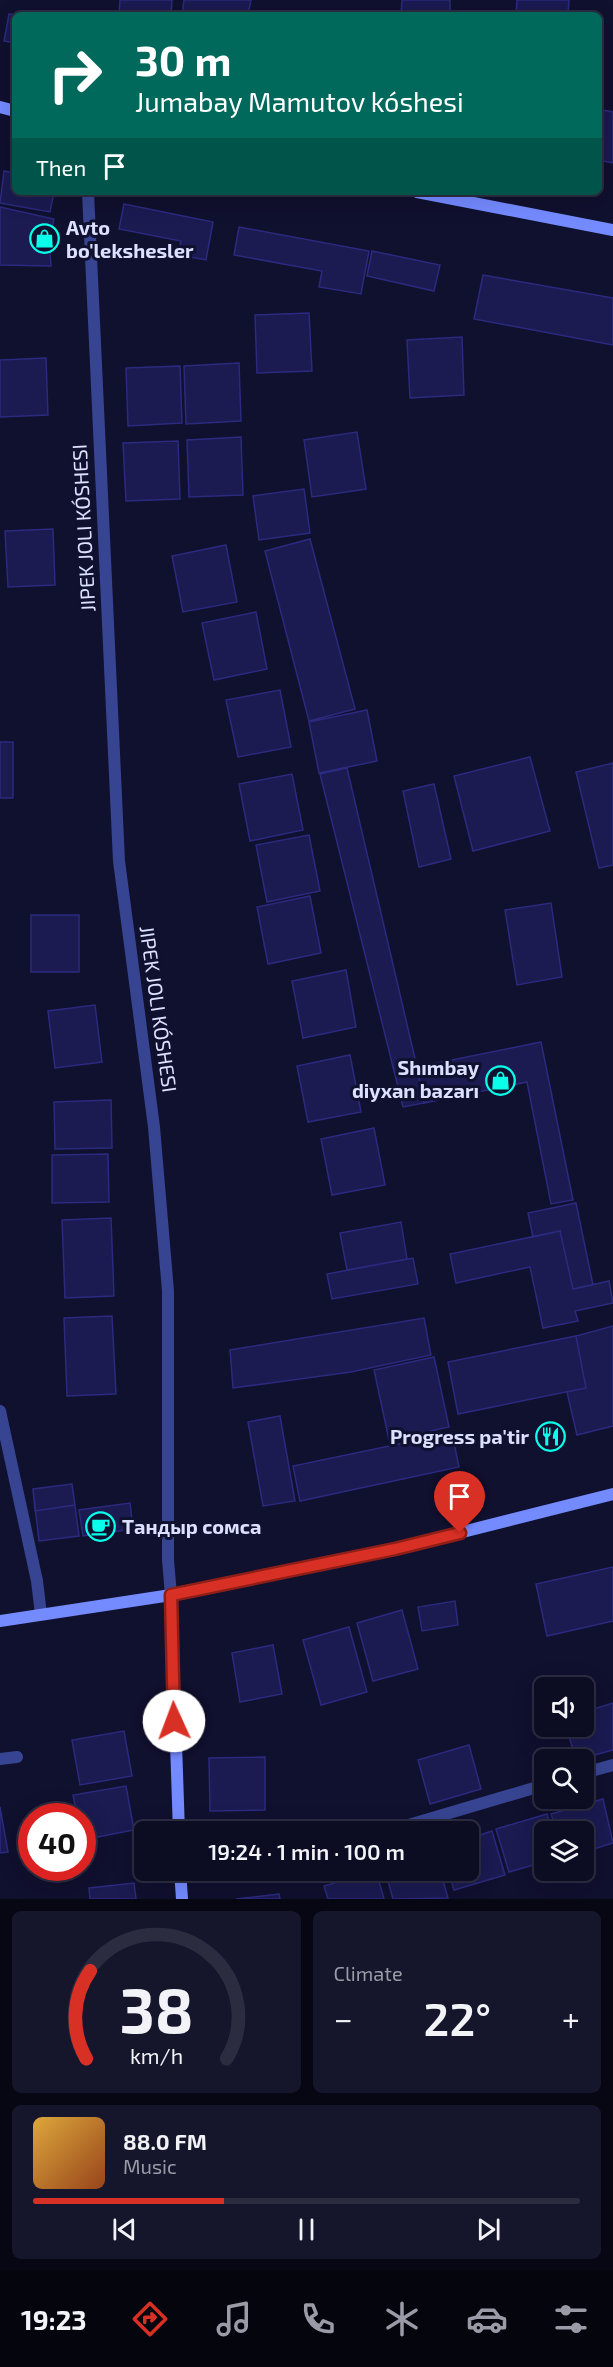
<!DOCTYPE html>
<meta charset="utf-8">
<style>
body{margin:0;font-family:"Exo 2",sans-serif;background:#15152b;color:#f1f3f6;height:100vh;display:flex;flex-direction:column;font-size:22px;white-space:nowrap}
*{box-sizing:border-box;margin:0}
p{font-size:20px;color:#9a9ba6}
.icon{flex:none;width:33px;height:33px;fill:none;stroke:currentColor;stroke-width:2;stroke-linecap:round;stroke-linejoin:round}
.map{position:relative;height:1899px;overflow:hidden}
.side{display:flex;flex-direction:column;gap:12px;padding:12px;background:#070713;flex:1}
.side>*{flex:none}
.guide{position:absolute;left:12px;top:12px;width:590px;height:183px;border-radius:9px;box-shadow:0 6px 24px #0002,0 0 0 2px #2c2c41;background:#00695c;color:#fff;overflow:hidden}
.buttons{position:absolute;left:534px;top:1677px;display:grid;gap:12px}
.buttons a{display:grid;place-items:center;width:60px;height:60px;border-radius:9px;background:#0c0c23;box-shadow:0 6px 24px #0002,0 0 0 2px #2c2c41;font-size:30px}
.speed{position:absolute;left:18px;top:1803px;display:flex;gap:12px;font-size:30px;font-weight:700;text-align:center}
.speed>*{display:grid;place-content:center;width:78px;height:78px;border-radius:50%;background:#0c0c23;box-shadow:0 6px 24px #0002,0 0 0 2px #2c2c41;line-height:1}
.speed .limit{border:9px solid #d22;background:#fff;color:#111}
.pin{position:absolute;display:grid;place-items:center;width:51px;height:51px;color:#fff;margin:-62px -26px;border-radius:50% 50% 50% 0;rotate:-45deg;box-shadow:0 0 6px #0007}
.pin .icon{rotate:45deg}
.me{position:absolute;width:66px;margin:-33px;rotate:358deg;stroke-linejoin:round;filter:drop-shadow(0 0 4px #0008)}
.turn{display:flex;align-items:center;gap:21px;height:126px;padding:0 24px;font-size:27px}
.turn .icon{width:78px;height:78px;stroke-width:2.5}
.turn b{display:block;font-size:42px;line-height:51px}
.then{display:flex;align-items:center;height:57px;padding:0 24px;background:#0003;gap:12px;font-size:22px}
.big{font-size:45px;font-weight:600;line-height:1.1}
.side .card{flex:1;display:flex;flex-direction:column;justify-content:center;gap:9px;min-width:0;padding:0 21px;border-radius:9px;background:#15152b}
.side .dial{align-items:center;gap:0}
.dial svg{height:156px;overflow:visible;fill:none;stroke:#2c2c41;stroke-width:7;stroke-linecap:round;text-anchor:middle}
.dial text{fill:#f1f3f6;stroke:none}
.song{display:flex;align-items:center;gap:18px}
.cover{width:72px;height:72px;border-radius:9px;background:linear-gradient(135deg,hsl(40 70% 55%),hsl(20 70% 35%))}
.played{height:6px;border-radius:3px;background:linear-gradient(90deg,#d93025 35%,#2c2c41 35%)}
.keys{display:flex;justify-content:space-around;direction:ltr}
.heat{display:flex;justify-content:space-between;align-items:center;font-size:33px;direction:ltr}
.side .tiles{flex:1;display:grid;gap:12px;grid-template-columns:1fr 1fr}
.card:last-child{grid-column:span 2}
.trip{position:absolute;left:134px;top:1821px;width:345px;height:60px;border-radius:9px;background:#0c0c23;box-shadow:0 6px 24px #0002,0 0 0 2px #2c2c41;font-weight:600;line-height:60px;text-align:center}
.menu{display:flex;height:96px;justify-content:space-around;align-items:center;background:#05050e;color:#9a9ba6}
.menu .icon{width:42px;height:42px}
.menu .selected{color:#d93025}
.menu b{font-size:27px;color:#f1f3f6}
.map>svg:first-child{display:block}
.building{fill:#1b1a51;stroke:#2b2a7f;stroke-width:1.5}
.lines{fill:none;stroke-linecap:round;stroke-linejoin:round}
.lane{stroke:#374491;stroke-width:12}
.street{stroke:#374491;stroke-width:12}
.secondary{stroke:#748aff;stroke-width:12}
.route-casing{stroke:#8d1f18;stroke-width:15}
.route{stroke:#d93025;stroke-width:10}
.labels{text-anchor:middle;stroke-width:6;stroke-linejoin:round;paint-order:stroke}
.poi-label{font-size:20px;font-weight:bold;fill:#dde0ff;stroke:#10102f;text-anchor:start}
.street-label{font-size:20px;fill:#dde0ff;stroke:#10102f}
</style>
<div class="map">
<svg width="613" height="1899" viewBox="0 0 613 1899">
<rect width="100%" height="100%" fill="#10102f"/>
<path class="building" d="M120 0H172L171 15H119Z
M184 0H251L248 15H182Z
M402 0H450V15H401Z
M517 0H569L568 15H516Z
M9 14 16 15 15 43 4 41Z
M598 109 613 112V163L598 160Z
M4 171 15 173V192H54L50 212 0 203Z
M124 204 213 222 206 260 178 255 181 241 119 229Z
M0 207 54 219 49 240 51 266 0 265Z
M239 227 369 251 361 294 319 287 322 271 234 255Z
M372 251 440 265 434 291 367 276Z
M483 275 613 298V345L474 319Z
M309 313 312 371 257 373 255 315Z
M462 337 464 395 410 398 407 340Z
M46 358 48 415 0 417V360Z
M239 363 241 421 186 424 184 366Z
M180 366 182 423 128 426 126 368Z
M357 432 366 489 312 497 304 440Z
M241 437 243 495 189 497 187 440Z
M178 441 180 499 126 501 123 443Z
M304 489 310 533 259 540 253 496Z
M53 529 55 585 8 587 5 531Z
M310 539 355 709 309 721 265 551Z
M226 545 237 602 183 612 172 556Z
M256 612 267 669 214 680 202 623Z
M280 690 291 747 238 757 226 700Z
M367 710 377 761 319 773 309 722Z
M0 742H13V798H0Z
M530 757 550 831 473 851 454 776Z
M613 763V865L599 868 576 772Z
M347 768 417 1067 424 1103 403 1107 320 774Z
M292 774 303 830 250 841 239 784Z
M434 784 451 859 419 867 403 791Z
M309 835 320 891 267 902 256 845Z
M310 896 321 953 268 964 257 907Z
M551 903 562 977 517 985 505 910Z
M31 915H79V972H31Z
M346 970 356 1027 303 1038 292 981Z
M95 1005 102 1062 55 1068 48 1011Z
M541 1042 573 1200 551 1204 527 1082 424 1103 417 1067Z
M350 1055 361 1112 308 1122 297 1066Z
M111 1100 112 1148 55 1149 54 1102Z
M374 1128 385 1185 332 1195 321 1139Z
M108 1154 109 1202 52 1203V1155Z
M576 1203 593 1285 573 1289 560 1231 533 1237 528 1213Z
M111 1218 114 1296 65 1298 62 1220Z
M401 1222 407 1259 347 1270 340 1233Z
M560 1231 573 1289 609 1281 613 1303 575 1311 578 1321 543 1328 530 1267 456 1283 450 1254Z
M413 1258 418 1284 332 1299 327 1274Z
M112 1316 116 1394 67 1396 64 1318Z
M424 1318 431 1355 351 1372 233 1388 230 1350Z
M613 1326V1426L577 1435 567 1392 586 1388 576 1336Z
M576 1336 586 1388 458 1414 448 1362Z
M434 1357 449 1427 389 1440 374 1370Z
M280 1416 295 1501 263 1506 248 1422Z
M452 1433 459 1467 300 1501 293 1466Z
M72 1484 79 1536 39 1541 33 1489Z
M72 1484 75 1505 35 1511 33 1489Z
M130 1503 133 1529 83 1536 79 1510Z
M613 1567V1621L547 1636 536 1584Z
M455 1601 458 1625 422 1631 418 1607Z
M402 1610 418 1669 373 1681 357 1623Z
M349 1627 367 1692 321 1705 303 1640Z
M273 1645 282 1694 240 1702 232 1653Z
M613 1703V1750L576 1760 566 1726H584V1712Z
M124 1731 132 1776 80 1785 72 1740Z
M469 1745 481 1789 430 1804 418 1760Z
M265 1757V1810L210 1811 209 1758Z
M126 1786 134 1830 82 1840V1816H77L73 1795Z
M603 1799 613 1843 584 1852V1832H557L551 1814Z
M0 1807 8 1852 0 1853Z
M547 1814 552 1832H544V1862L509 1872 496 1829Z
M492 1831 505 1875 454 1890 448 1870H468V1839Z
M385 1870H440L448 1898 393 1899Z
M376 1871 384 1899H328L324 1886Z
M134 1883 136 1899H90L89 1888Z
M279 1894 280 1899H236Z"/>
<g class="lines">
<path class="lane" d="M0 1411 37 1581 41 1614
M0 1759 17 1757
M584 1773 613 1765
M385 1832 544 1785
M181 1875 229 1870"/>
<path class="street" d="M88 192 119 861 154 1127 168 1291V1560L171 1595"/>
<path class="secondary" d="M0 107 15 111
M417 192 613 230
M171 1595 179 1832
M0 1621 171 1595 395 1549 613 1494
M180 1870 182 1899"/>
</g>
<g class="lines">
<defs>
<path id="route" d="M174 1721 171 1595 395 1549 460 1533"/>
</defs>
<use href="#route" class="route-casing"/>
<use href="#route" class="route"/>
</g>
<defs>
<symbol id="shop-ring" viewBox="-11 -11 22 22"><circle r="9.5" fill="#10102f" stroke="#09ffea" stroke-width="1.5"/><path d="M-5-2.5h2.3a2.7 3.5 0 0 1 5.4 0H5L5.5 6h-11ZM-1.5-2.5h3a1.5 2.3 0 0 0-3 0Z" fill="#09ffea"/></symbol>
<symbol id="restaurant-ring" viewBox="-11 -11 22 22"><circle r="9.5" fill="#10102f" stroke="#09ffea" stroke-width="1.5"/><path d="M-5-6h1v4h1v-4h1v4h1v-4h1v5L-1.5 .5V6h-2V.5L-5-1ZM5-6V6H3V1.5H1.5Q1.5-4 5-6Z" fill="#09ffea"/></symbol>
<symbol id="cafe-ring" viewBox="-11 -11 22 22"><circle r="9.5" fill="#10102f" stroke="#09ffea" stroke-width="1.5"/><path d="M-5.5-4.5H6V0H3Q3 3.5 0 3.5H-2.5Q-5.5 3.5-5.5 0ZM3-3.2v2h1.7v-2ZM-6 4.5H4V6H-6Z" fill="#09ffea"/></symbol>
</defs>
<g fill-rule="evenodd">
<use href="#shop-ring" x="28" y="222" width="33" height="33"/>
<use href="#shop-ring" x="484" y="1064" width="33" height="33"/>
<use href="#restaurant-ring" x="534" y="1420" width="33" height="33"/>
<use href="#cafe-ring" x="84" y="1510" width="33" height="33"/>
</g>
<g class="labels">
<g class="poi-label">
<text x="66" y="235">Avto<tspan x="66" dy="23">bo'lekshesler</tspan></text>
<text x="479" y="1075" text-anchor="end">Shımbay<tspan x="479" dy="23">diyxan bazarı</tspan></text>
<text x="529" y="1444" text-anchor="end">Progress pa'tir</text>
<text x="122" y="1534">Тандыр сомса</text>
</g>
<g class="street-label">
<text transform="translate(84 528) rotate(-93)" y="7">JIPEK JOLI KÓSHESI</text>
<text transform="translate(158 1009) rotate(82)" y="7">JIPEK JOLI KÓSHESI</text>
</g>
</g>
</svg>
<div class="buttons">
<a><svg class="icon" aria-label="sound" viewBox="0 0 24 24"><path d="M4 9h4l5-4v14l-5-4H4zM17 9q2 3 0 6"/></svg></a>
<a><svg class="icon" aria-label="search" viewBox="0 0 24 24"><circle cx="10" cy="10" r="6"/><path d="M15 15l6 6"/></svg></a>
<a><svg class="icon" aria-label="layers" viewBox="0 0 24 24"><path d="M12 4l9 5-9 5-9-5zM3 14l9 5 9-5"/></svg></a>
</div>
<div class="speed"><div class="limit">40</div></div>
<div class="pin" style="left:460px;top:1533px;background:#d93025"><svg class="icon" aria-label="arrive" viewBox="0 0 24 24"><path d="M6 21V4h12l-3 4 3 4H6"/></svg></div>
<svg class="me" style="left:174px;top:1721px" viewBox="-20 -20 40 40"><circle r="19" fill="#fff"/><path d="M0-13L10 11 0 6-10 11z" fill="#d93025"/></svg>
<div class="trip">19:24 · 1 min · 100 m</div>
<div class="guide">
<div class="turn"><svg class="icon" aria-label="right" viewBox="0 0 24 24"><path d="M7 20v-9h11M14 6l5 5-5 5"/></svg><div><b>30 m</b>Jumabay Mamutov kóshesi</div></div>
<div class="then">Then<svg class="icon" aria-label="arrive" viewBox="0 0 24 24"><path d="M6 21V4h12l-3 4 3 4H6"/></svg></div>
</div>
</div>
<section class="side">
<div class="tiles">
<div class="card dial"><svg viewBox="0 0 100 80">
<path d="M14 69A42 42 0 1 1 86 69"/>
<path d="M14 69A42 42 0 0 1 16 24" stroke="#d93025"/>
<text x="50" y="56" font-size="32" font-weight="700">38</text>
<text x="50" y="72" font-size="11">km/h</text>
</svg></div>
<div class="card"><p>Climate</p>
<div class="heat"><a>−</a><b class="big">22°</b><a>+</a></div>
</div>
<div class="card">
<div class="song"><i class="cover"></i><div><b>88.0 FM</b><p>Music</p></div></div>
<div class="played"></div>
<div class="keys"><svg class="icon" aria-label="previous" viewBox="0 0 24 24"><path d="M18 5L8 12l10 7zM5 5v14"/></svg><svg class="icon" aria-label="pause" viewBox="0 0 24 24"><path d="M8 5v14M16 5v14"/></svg><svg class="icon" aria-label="next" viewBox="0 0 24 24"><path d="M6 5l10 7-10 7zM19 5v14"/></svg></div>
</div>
</div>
</section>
<nav class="menu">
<b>19:23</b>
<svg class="icon selected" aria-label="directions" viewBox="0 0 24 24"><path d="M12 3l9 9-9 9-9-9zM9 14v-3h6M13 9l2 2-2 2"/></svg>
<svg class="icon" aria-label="music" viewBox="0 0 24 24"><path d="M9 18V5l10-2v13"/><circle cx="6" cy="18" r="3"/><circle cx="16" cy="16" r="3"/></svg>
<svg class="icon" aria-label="phone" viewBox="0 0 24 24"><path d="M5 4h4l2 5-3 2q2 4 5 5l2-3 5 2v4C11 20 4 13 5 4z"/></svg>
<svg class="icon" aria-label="climate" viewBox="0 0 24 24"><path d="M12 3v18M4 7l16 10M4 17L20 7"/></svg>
<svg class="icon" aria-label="car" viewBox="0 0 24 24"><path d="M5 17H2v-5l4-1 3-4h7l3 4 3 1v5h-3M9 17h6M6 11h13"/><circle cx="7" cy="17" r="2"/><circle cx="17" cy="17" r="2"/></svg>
<svg class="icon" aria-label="filters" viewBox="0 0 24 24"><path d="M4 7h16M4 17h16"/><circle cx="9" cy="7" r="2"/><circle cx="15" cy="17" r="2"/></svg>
</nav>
